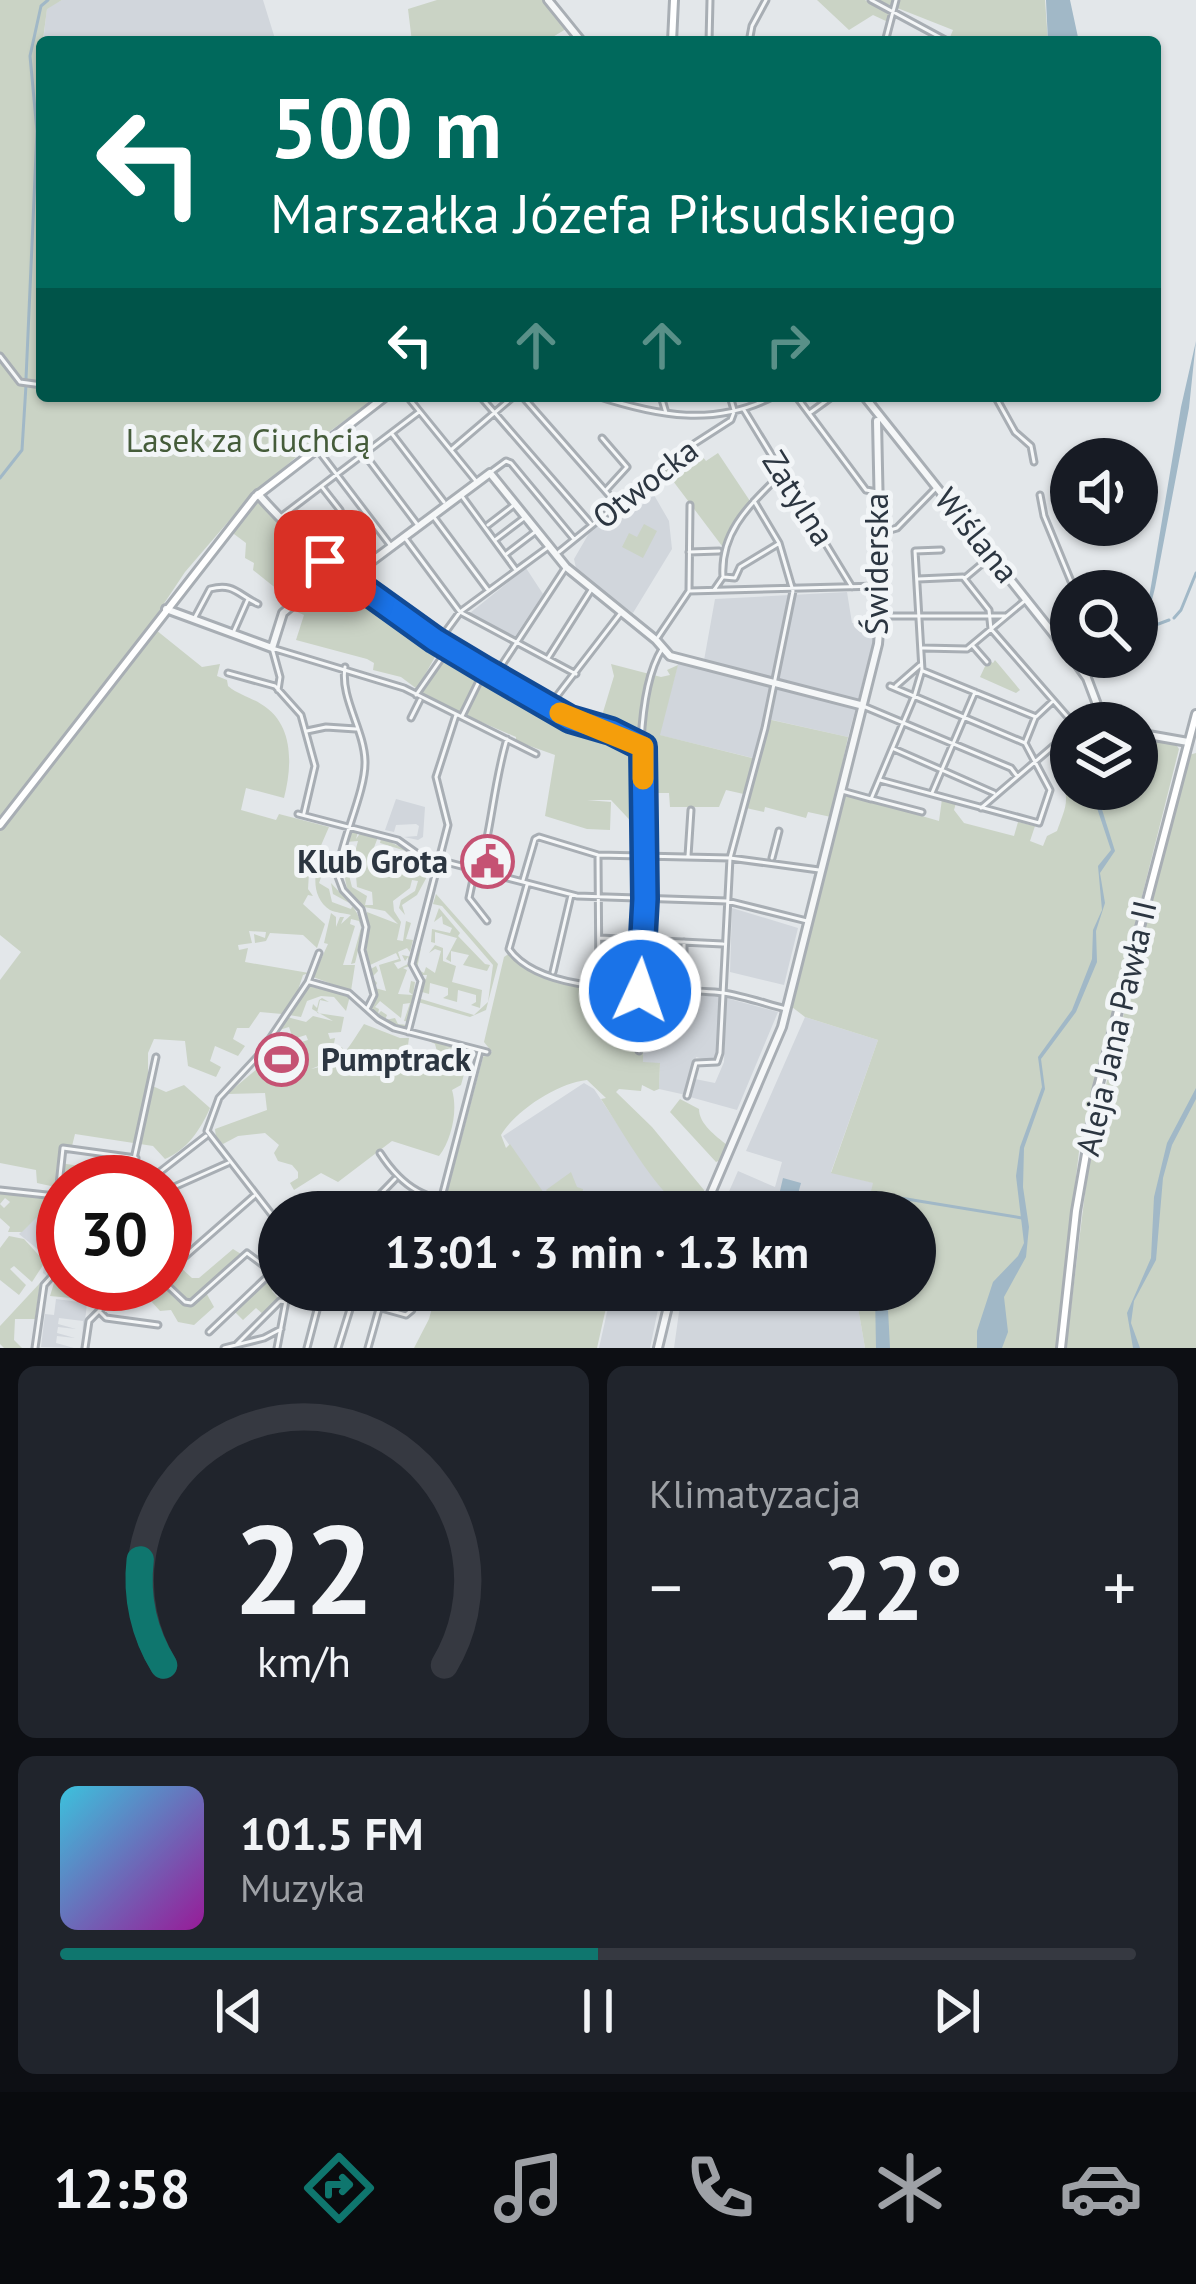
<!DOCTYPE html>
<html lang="pl">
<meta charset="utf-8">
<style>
body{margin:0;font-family:"PT Sans",sans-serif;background:#20242c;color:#f1f3f6;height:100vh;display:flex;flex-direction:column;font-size:45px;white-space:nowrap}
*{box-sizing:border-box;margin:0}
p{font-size:39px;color:#9ea1a6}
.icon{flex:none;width:66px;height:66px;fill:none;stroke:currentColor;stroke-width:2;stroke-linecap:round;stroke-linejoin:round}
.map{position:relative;height:1348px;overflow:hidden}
.side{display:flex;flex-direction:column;gap:18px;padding:18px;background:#0d0f14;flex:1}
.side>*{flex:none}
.hud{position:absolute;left:36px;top:36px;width:1125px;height:366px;border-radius:12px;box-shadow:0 3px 9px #0004;background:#00695c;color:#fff;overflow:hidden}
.buttons{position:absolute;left:1050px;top:438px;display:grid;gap:24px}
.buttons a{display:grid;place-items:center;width:108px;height:108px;border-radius:50%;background:#171b24;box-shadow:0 3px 9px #0004;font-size:60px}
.speed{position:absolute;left:36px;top:1155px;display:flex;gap:24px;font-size:60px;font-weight:700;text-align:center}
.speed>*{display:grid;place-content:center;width:156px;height:156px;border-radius:50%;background:#171b24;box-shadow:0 3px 9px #0004;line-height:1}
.speed .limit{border:18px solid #d22;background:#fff;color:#111}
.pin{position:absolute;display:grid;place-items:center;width:102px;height:102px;color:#fff;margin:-51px;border-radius:24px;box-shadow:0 6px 18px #0006}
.me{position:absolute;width:132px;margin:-66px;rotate:3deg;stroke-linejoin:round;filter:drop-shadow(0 0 9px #0008)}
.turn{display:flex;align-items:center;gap:42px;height:252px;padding:0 36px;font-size:54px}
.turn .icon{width:156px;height:156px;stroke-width:2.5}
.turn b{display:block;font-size:84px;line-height:102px}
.lanes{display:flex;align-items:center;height:114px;padding:0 36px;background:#0003;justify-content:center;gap:60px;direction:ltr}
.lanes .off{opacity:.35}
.big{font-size:90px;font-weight:800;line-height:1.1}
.side .widget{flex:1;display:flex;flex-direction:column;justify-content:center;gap:18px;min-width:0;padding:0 42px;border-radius:18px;background:#20242c}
.side .dial{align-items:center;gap:0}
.dial svg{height:312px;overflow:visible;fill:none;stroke:#363941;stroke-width:7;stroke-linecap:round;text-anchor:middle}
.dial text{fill:#f1f3f6;stroke:none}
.song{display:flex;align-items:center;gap:36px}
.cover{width:144px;height:144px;border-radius:18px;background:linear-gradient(135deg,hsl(190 70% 55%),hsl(300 70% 35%))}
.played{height:12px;border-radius:6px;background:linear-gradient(90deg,#0f766e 50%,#363941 50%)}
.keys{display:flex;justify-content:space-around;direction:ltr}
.heat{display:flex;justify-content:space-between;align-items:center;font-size:66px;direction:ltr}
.side .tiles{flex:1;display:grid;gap:18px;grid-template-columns:1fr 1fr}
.widget:last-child{grid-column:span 2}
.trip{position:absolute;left:258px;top:1191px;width:678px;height:120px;border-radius:60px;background:#171b24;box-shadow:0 3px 9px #0004;font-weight:800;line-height:120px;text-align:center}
.tab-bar{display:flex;height:192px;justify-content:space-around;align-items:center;background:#090b0e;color:#9ea1a6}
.tab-bar .icon{width:84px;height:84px}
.tab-bar .selected{color:#0f766e}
.tab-bar b{font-size:54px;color:#f1f3f6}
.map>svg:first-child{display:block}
.built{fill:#d1d6dc}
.green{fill:#cad3c5}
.water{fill:#a1b8c7}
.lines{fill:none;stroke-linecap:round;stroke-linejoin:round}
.stream{stroke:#a1b8c7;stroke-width:3}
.minor-casing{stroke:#a8aeb4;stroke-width:9}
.tertiary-casing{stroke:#a8aeb4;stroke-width:12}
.secondary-casing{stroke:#a8aeb4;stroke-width:12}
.minor{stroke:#f5f7f8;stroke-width:3}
.tertiary{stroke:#f5f7f8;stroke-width:6}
.secondary{stroke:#fff;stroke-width:6}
.route-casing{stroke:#114b97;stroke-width:30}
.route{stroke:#1a73e8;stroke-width:21}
.slow{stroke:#f59e0b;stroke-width:21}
.labels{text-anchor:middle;stroke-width:10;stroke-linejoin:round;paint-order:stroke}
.park-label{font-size:33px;fill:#455c3a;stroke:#f2f5f7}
.street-label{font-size:33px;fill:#2c3641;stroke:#f2f5f7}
.poi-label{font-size:33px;font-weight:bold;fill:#2c3641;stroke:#f2f5f7;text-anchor:end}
</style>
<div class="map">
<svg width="1196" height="1348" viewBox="0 0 1196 1348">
<rect width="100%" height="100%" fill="#e3e7ea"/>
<path class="built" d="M62 0H263L276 42H43L47 8Z
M654 495 669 521 672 549 633 613 597 588 576 568 574 559 592 528 622 504 637 509Z
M526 568 543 594 514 638 470 613Z
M847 592 852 623 878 624 848 737 768 719 757 759 659 735 679 660 703 666 715 599Z
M396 799 425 807 423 837 418 840 404 837 417 836 419 826 416 824 396 825 394 832 385 830Z
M732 908 798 928 784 985 730 972Z
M647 993 720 996 718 1057 712 1061 696 1057 686 1095 659 1089 660 1064 643 1063 644 998Z
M726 998 778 1012 737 1110 690 1097 695 1079 715 1083 724 1062Z
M805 1017 878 1040 831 1172 874 1183 866 1212H720L738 1171 775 1187 782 1162 746 1151Z
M584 1083 594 1089 636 1152 686 1212H556L503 1136Z
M37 1216 56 1233 63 1231V1264L49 1278 43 1273 46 1256 19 1234Z
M612 1290H662L650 1348H599Z
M688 1290 729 1306 734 1290H855L865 1348H674L679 1312Z
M56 1299 87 1303 82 1348 83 1321 59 1318 58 1324 76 1329 58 1327 57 1333 75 1338 57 1336 56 1343 74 1348 41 1347 45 1314 54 1315Z"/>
<path class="green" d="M0 0H62L47 9 40 63 42 396H373L374 399 303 451 246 501 185 572 131 653 0 822Z
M437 0H543L566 29 551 38 552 42H412L408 9Z
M817 0H865L890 15 888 22 873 15 849 30Z
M877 0H1045L1048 42H948L953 30Z
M694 446 706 461 718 453 750 501 722 546 664 469Z
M261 499 304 545 293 538 303 551 277 557 280 568 317 556 330 570 293 602 253 570 254 563 245 558 246 543 230 531Z
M644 524 657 531 643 558 622 547 629 533 637 537Z
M337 574 440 648 417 689 401 677 373 670 374 663 367 659 296 640 304 615 293 610Z
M156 630 202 667 220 664 217 676 227 680 228 686C239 695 250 697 261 704 295 724 292 767 284 798L246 788 241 810 276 820 279 814 329 827 309 873 308 889 313 896 308 895 303 904 325 924 317 948 303 935 270 933 266 941 255 943 254 934 265 938 266 932 249 931 252 943 238 945 239 950 248 948 245 962 309 973 303 975 296 996 282 1014 260 1012 249 1028H237L233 1039 245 1046 238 1056 215 1046 210 1061 221 1067 216 1077 188 1066 185 1041 154 1039 148 1053V1084L166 1092 184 1085 210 1108C201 1129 186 1151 165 1159L153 1146 75 1134 72 1146 63 1145 60 1163 120 1172V1182H63V1230L57 1225 60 1188 37 1183 36 1170 0 1163V980L21 952 0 935V831Z
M454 653 481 668 482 673 568 722 597 732 614 676 611 664 661 677 670 675 667 670 678 665 660 735 756 759 767 719 848 737 831 817 808 812 806 818 765 807 764 812 746 808 748 795 726 790 719 807H670L669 793H641L640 831 611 800H587L611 802 610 830 587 829 545 816 555 755 516 741V737L419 695 448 654Z
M988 660 993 663 995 660 1020 690 1016 693 980 677Z
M1071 732V789H1137V736L1175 743 1179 749 1080 1143 1056 1348H865L855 1290H915V1212H866L873 1183 831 1173 878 1040 805 1017 792 1007 843 793 939 821 942 799 956 803 954 810 964 823 1014 836 1018 822 1035 826 1030 841 1043 846 1047 836 1057 831C1060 822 1066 809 1066 800 1067 768 1042 762 1071 732Z
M1196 753V1348H1066L1091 1144 1189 755Z
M353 830 358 832 356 839 361 832 378 837 370 858 372 862 398 869 402 867 406 851 380 843 381 838 432 861 431 867 405 858 404 865 415 867 411 872 418 873 417 868 430 869 429 873 417 895 402 905 405 915 399 908 401 900 415 891 418 881 412 880 410 888 393 901 394 911 401 922 397 940 403 941 406 921 411 923 406 939 413 940 410 952 407 948 398 952 401 961 394 963 398 969 408 964V957L405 961 402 955 412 957 410 966 403 968 407 970 398 994 413 995 409 992 411 981 415 982 409 1022 404 1021 410 1003 403 1004 401 1018 380 1001 375 1007 379 1009 378 1014 381 1011 387 1015 385 1020 395 1018 398 1024 407 1025V1028L385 1021 371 1010 376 997 369 970 376 966 378 971 372 977 377 983 375 988 386 991 379 965 399 959 396 953 370 965C364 951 367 927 367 912L398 924 385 911 364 907 347 888 344 874 349 875 352 887 367 896 365 905H373L372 892 357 887 356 876 349 874 358 841 346 842Z
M324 853 329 856 319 883 329 889 332 902 351 909 353 905 333 894 331 883C360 915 368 914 355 963L351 964 361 928 359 921 351 919 350 924 355 926 343 965H355L351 991 313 977 328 944 324 943 331 913 336 917V927L340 917H344L341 924 351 915C344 913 336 913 330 910 310 897 313 868 324 853Z
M436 894 498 964 486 1010 470 1017 418 1002 421 999 474 1015 488 1002 493 965 442 906 433 904Z
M439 908 460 933 458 936 485 964 490 965 487 971 463 965 469 955 451 951V962L446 959 457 938 435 932V943L431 942 432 929 450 933 452 928 443 924 442 916 434 922Z
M435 945 443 948V961L456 966 452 982 482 990 480 1008 471 1005 476 1002V995L458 990 457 1002 443 998 448 995V988L430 983 429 994 422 992 420 996 421 978 426 979 427 975H420L414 967 417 951 421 948 417 969 424 973 426 967 435 973 441 951 435 949 429 953Z
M510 953C545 980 602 985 644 988L643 1062 660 1063 659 1089 654 1091 642 1085 641 1091 619 1089 616 1092 652 1127 704 1190 706 1197 700 1212H684C649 1180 627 1139 601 1099L606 1098 587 1080C558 1083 516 1110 501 1135L506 1148 510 1144 557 1212H496L449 1197 447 1193 483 1057 492 1052 484 1042 504 957Z
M308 986 350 996 346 1011 334 997 321 996 307 1001 301 1017 289 1015Z
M322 998 329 1002 320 1000 317 1013 344 1017 341 1032 328 1033 330 1039 335 1038 333 1049 320 1053V1058L325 1061 324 1053 342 1047 343 1050 331 1061 311 1069C343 1063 348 1048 364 1024L400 1038H409L406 1060 426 1064 439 1059 435 1044 427 1040 473 1050 474 1054 445 1047 469 1056 461 1085 452 1090C458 1110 452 1139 439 1156L392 1141 338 1182 321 1173 294 1190 290 1183 298 1178V1172L292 1165 278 1161 274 1153 279 1145 265 1133 238 1136 223 1144 216 1138 215 1129 267 1110 265 1093 227 1094 257 1069 263 1055 265 1058 296 1049 292 1045 308 1040 306 1035 293 1039 289 1027 279 1030 287 1017 306 1022 313 1016 333 1021 312 1009 313 1004 317 1008 319 1000Z
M680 1099 699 1109C699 1124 716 1136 727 1145L721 1160 716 1162 670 1112Z
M571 1172 577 1187 583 1189 582 1195 598 1212H563L546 1190Z
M0 1191 53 1198V1225L39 1215 22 1232H8L10 1227 0 1218V1204L4 1208 10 1202 5 1198 0 1204Z
M9 1236 24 1239 45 1262 32 1282 14 1266 10 1269 26 1285 19 1295 0 1280V1248Z
M233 1249 241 1254 239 1258 204 1289 214 1307 194 1325 178 1322 171 1310 160 1311 151 1301 113 1291 114 1284H165V1277L179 1266 192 1278H199Z
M63 1274V1284H105L102 1301 50 1296 54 1283Z
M272 1277 279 1279 272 1291 279 1299 264 1315 256 1308 243 1320 232 1309Z
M40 1283 35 1319H15L14 1340 22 1348H4L0 1344V1326Z
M437 1290H610L597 1348H414L429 1319Z"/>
<path class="water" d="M1046 0H1070L1079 42H1048Z
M1196 341 1189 408 1155 588 1149 612 1137 631 1149 598 1181 407Z
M1101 789 1099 800 1115 851 1100 873 1105 903 1096 931 1097 962 1076 1012 1041 1059 1045 1089 1024 1148 1023 1187 1029 1227 1026 1257 1004 1297 1008 1332 1002 1348H977V1331L993 1282 1018 1256 1024 1243 1016 1176 1020 1147 1042 1087 1038 1057 1072 1010 1092 959 1093 930 1102 910 1098 866 1111 850 1095 802 1096 790Z
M1196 1088V1099L1172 1145 1163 1178 1156 1260 1134 1301 1131 1323 1140 1348H1133L1127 1313 1151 1258 1154 1197 1167 1143Z
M783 1178 801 1183 793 1212H775Z
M887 1290 890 1348H876L875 1293Z"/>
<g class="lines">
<path class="stream" d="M26 379 37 131 30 56 41 6 48 0
M0 478 22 450 26 385
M1174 618 1181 610 1196 573
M1137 632 1169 620
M876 1194 1022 1218"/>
<defs>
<path id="minor" d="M871 0 949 42
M709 42 710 0
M749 42 752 26 766 0
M885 42 896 0
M0 356 20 382 42 385
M407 396 476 481
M480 396 592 525
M522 396 616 503
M597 396C658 416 715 427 774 396
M661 396 666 413
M730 396 734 410
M796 396 866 490 877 492
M995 396 1015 432 1031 446 1034 462
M744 410 852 587
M811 412 833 396
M392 434 444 502
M602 438 627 467 606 490
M452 449 514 396
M318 450 391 546
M365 455 417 524
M491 472 506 461 511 463 574 539
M322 487 340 510 328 521 371 559
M461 495 516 570
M1040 495 1044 516 1075 591
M282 516 419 412
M433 516 488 590
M488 525 514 505
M880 533 897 528 936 488
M405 538 460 612 576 674
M495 540 524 518
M559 552 686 449 731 420 734 412
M689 552 719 551
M505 555 535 532
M724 577 735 578 740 567 778 544
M965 578 990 557
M918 579 963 577 989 610 991 629 1073 723
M714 590 723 577C720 531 750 505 781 474
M689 591 879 586
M620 614 550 705C577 728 612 731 643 747
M883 616H1005
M194 619 210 589C234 583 237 594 258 604
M233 633 248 599
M658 637 689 591 690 505
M441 638 460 612 547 548
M973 646 987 662
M923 648 967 649 1027 599
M548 658 591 590
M345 667C340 698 364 729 365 761 366 791 341 840 337 874L343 890 361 909 366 927 362 950 374 995 367 1009
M923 671 1036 717 1053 701
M228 673 275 686 301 715 315 766 304 813
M496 674 566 567
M896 686 920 665
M278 690 280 677 272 648 404 688 536 754
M416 695 448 649
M863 706 1011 768 1017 776
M462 716 484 671
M411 718 420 700
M1078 723 1094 707
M307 731 326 727 356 729
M1025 743 1035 718
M894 749 994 793
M880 780 1039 823 1050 790 1025 743 890 686
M842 791 871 799 914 697 922 670 915 551 941 550
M932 793 975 692
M872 799 922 812
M981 808 1071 731
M298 814 398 840 419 855 577 896 727 901 807 921
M688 856 691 810
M598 857 599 985
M772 858 779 831
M480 869C492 825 494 782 507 739
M475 870 469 898 487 921
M523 880 535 839 539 837 598 855 730 858 819 870
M527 885 509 949C545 1000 668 986 723 993 744 996 766 1004 786 1009
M600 938 723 944
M553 972 571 895
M310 982 349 993 378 1019 394 1028 487 1052
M684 990V942
M408 1032 421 981 412 964 448 825 436 777 456 715
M639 1051C640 999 645 947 644 895 643 831 629 702 662 649
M687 1096 696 1063 717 1062 720 1053 730 858 765 728 793 591 779 543 754 501
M380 1153C411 1201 437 1198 489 1212
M129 1182 156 1057
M147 1182 206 1136
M0 1190 56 1196
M165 1191 228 1163
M363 1212 395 1179
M412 1212 424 1196
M438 1212 480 1051
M165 1221 170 1228
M279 1224 207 1131 219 1098 259 1055 308 982 319 953
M63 1235 55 1222 63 1148 136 1158
M165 1274 254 1196
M165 1283 185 1302 191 1303 247 1253 279 1277
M332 1290 342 1297 406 1315 412 1310 417 1290
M100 1312 106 1318 158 1325
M209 1332 269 1275
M236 1345 280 1301 286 1302
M35 1348 44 1285 63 1264
M85 1348 89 1321 105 1305 111 1284
M224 1348 264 1338 281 1329
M277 1348 288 1290
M307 1348 317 1310
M338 1348 356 1290
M368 1348 379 1309"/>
<path id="tertiary" d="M548 0 582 42
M864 396 1071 656
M258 494C339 587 445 644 550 705
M348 579 490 473 566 567 656 640 670 656 860 705
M166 609 272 648 283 613 335 570
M1072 657 1087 678 1104 723
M1137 733 1188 742
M703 1212 782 1027 878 644 881 608 877 421
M658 1348 672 1290"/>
<path id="secondary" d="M672 42 674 0
M0 825 255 497 386 396
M1061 1348 1076 1211 1097 1091 1196 714"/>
</defs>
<use href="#minor" class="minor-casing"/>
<use href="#tertiary" class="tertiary-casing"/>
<use href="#secondary" class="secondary-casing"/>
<use href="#minor" class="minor"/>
<use href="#tertiary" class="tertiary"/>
<use href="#secondary" class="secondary"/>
</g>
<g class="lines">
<defs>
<path id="route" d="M325 561 435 640 485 670 570 719 611 731 643 747 645 899 640 991"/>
</defs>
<use href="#route" class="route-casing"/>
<use href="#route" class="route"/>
<path class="slow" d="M560 713 643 747V779"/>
</g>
<defs>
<symbol id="civic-ring" viewBox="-11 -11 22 22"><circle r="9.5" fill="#f2f5f7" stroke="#c55273" stroke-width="1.5"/><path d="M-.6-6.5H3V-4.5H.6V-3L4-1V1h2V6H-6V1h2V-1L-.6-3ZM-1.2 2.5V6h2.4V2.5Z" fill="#c55273"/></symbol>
<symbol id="stadium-ring" viewBox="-11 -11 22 22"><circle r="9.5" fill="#f2f5f7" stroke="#c55273" stroke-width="1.5"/><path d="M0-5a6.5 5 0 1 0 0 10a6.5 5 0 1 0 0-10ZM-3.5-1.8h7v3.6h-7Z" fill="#c55273"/></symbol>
</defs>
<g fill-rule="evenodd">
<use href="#civic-ring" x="458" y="832" width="59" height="59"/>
<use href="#stadium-ring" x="252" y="1030" width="59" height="59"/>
</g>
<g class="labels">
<g class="park-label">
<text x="248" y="452">Lasek za Ciuchcią</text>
</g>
<g class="street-label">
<text transform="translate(645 483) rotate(-38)" y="12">Otwocka</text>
<text transform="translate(799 498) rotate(58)" y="12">Zatylna</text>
<text transform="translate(977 535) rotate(51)" y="12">Wiślana</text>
<text transform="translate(876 564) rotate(-90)" y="12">Świderska</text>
<text transform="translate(1116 1028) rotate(-77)" y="12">Aleja Jana Pawła II</text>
</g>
<g class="poi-label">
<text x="448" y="873">Klub Grota</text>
<text x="321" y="1071" text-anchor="start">Pumptrack</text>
</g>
</g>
</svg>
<div class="buttons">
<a><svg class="icon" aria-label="sound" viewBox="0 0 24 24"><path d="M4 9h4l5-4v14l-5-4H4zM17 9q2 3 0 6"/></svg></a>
<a><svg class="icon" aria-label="search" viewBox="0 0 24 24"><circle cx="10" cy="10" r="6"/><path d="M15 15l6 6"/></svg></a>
<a><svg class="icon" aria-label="layers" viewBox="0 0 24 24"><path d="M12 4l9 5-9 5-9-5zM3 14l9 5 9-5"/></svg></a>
</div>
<div class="speed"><div class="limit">30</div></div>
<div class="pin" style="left:325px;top:561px;background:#d93025"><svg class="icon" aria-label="arrive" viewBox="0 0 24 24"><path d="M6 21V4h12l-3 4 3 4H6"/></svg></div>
<svg class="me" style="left:640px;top:991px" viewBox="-20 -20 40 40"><circle r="17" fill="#1a73e8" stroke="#fff" stroke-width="3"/><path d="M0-11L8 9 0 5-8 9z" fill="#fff"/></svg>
<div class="trip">13:01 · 3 min · 1.3 km</div>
<div class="hud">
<div class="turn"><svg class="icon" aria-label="left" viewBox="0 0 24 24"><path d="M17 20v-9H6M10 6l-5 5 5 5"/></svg><div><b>500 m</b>Marszałka Józefa Piłsudskiego</div></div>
<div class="lanes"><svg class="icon" aria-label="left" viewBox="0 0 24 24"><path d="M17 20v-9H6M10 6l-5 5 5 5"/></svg><svg class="icon off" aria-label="ahead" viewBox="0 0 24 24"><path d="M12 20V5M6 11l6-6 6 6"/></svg><svg class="icon off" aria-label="ahead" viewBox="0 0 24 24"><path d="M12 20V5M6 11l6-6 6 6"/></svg><svg class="icon off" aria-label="right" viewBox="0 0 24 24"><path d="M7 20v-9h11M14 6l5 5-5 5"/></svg></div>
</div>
</div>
<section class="side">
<div class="tiles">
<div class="widget dial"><svg viewBox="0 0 100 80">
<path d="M14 69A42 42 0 1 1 86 69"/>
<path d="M14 69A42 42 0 0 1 8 42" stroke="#0f766e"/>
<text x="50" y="56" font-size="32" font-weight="700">22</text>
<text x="50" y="72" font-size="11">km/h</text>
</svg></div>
<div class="widget"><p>Klimatyzacja</p>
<div class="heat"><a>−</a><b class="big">22°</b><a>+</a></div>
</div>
<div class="widget">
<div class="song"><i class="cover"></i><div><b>101.5 FM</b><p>Muzyka</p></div></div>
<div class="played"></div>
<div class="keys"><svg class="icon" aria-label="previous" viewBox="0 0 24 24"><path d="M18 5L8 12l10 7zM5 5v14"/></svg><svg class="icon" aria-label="pause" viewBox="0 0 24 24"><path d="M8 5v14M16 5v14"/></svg><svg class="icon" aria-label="next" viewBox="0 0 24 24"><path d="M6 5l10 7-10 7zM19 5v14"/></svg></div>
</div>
</div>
</section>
<nav class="tab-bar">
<b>12:58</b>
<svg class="icon selected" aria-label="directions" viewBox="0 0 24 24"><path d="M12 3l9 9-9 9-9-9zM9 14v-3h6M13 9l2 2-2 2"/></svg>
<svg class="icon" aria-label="music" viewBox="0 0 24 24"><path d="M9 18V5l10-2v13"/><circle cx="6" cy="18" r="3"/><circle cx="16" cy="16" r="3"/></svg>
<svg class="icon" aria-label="phone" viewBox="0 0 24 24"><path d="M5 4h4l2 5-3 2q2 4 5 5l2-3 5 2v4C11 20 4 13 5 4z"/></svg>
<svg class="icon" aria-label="climate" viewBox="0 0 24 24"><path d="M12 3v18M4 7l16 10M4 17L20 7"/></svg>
<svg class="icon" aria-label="car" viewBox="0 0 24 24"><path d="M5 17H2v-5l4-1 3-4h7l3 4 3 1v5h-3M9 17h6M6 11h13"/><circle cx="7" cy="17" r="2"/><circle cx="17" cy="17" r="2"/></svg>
</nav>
